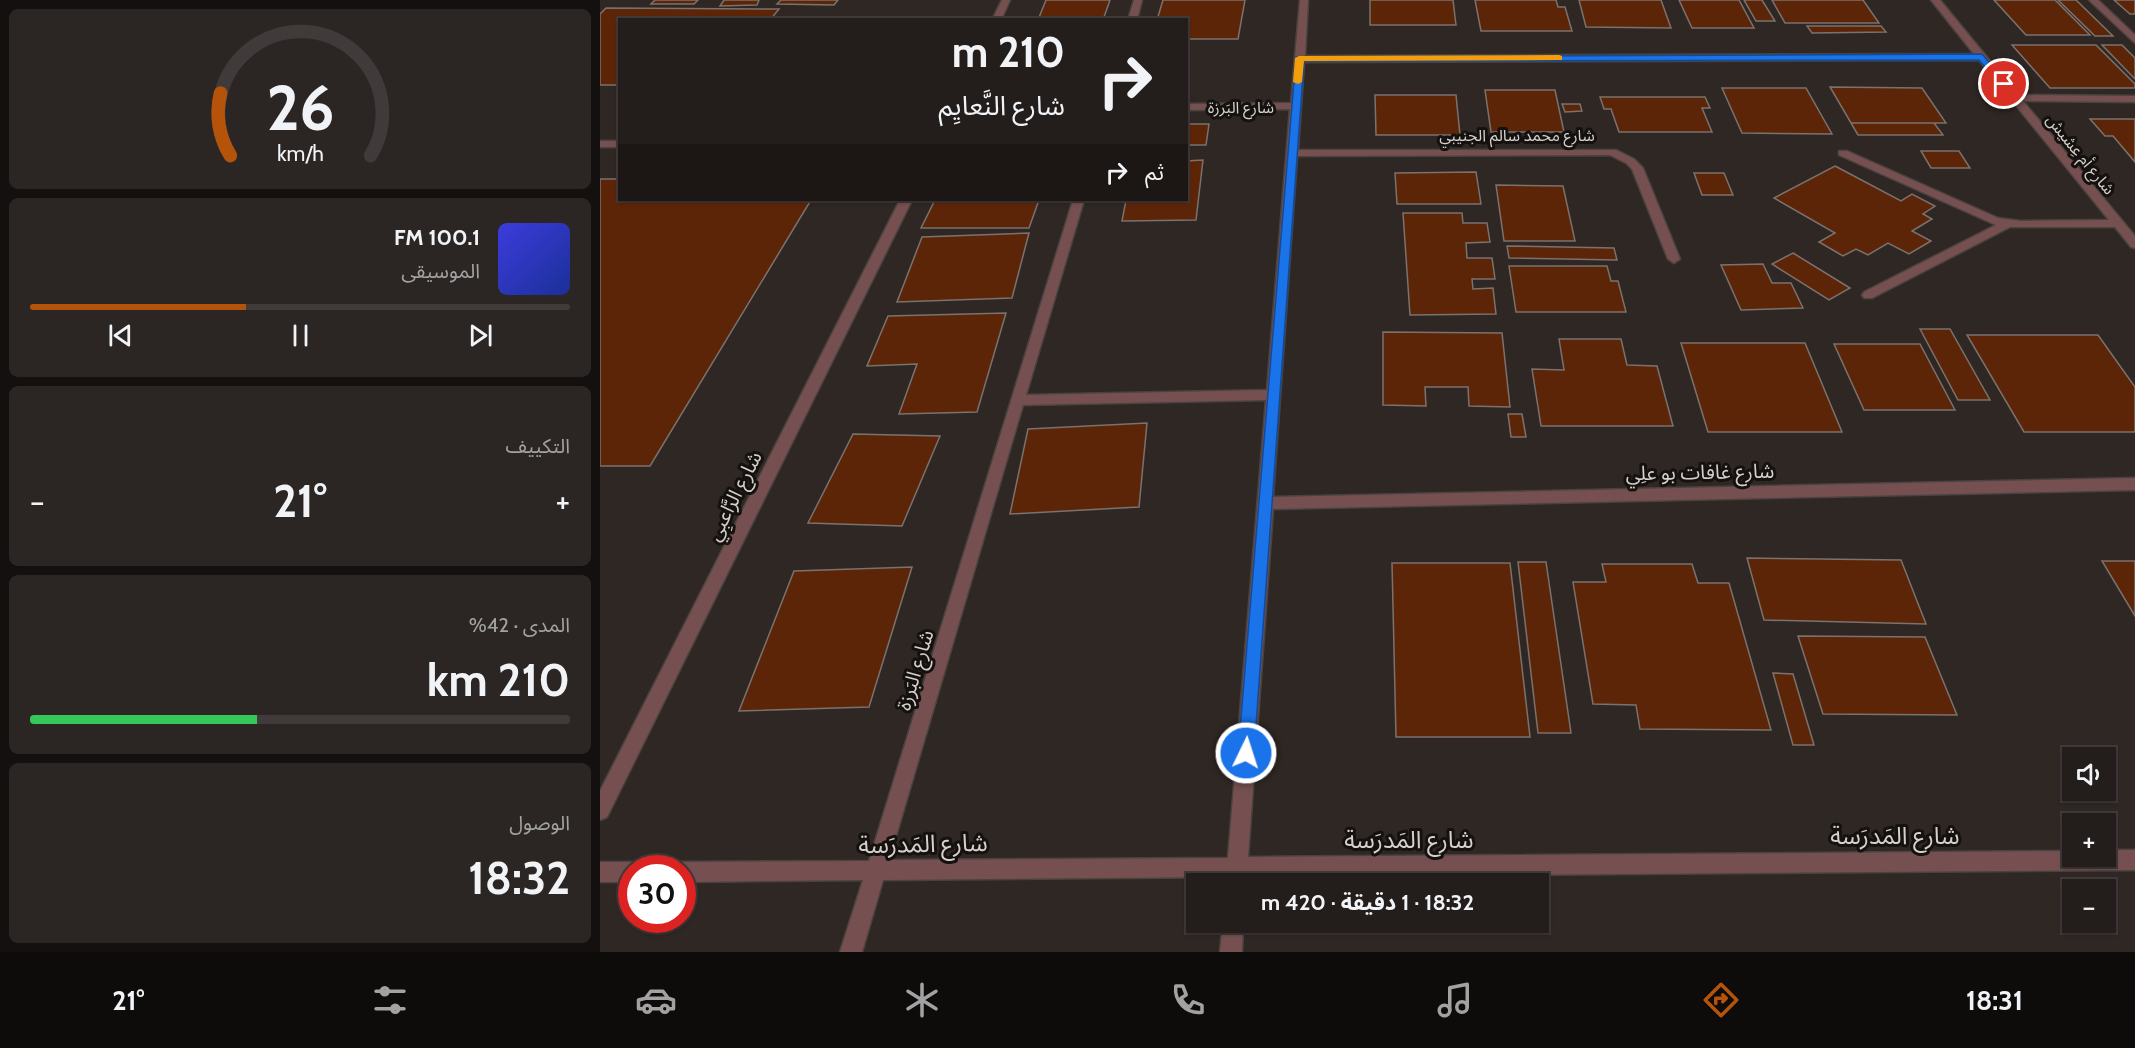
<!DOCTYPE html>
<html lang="ar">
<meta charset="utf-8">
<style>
body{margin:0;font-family:Cabin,"Noto Sans Arabic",sans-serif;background:#2b2624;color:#f1f3f6;direction:rtl;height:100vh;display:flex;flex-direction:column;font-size:22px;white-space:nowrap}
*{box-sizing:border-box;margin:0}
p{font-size:20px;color:#a3a2a3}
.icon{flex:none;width:33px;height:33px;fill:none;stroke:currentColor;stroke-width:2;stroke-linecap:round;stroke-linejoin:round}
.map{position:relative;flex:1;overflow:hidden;direction:ltr}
.details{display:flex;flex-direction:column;gap:9px;padding:9px;background:#13100f;width:600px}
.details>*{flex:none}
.guide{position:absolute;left:18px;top:18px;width:570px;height:183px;border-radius:0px;box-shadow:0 2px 4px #0004,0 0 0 2px #403b3a;direction:rtl;background:#231d1b;color:#f1f3f6;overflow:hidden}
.buttons{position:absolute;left:1462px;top:747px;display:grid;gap:12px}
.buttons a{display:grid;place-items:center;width:54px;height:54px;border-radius:0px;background:#231d1b;box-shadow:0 2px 4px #0004,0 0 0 2px #403b3a;font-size:30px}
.speed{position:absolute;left:18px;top:855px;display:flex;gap:12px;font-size:30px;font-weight:700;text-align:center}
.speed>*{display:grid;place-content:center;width:78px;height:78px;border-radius:50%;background:#231d1b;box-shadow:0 2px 4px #0004,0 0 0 2px #403b3a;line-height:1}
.speed .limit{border:9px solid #d22;background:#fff;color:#111}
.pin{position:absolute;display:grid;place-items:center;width:51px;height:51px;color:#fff;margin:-26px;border:3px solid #fff;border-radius:50%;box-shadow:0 2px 6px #0007}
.me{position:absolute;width:66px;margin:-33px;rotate:4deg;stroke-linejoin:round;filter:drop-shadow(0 0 4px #0008)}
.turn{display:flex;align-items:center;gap:21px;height:126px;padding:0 24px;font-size:27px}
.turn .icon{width:78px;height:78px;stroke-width:2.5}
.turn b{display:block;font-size:42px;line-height:51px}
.then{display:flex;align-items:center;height:57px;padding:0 24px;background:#0003;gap:12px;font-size:22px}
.big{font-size:45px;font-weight:700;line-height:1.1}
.details .card{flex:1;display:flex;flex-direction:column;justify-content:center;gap:9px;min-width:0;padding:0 21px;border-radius:9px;background:#2b2624}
.details .dial{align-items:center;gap:0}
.dial svg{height:156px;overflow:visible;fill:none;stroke:#403b3a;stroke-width:7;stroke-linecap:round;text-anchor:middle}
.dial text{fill:#f1f3f6;stroke:none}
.song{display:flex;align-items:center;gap:18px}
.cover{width:72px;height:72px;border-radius:9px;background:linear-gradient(135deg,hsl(240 70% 55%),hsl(230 70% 35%))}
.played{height:6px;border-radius:3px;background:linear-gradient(90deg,#b45309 40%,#403b3a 40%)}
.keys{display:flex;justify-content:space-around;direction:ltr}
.heat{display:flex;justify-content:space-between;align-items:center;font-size:33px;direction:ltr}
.charge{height:9px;border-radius:4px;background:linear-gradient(90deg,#34c759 42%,#403b3a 0)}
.trip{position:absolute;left:586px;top:873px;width:363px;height:60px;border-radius:0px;background:#231d1b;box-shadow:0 2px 4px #0004,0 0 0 2px #403b3a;font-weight:700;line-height:60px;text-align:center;direction:rtl}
.dock{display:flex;height:96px;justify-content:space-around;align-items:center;background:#0e0c0b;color:#a3a2a3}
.dock .icon{width:42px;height:42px}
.dock .active{color:#b45309}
.dock b{font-size:27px;color:#f1f3f6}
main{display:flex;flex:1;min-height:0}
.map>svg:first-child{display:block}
.building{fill:#5d2508;stroke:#7b726e;stroke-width:1.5}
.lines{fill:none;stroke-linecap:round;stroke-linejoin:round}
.minor-casing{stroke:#4a423f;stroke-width:3}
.minor{fill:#765050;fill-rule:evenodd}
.route{fill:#1a73e8;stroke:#114b97;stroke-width:1.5}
.slow{fill:#f59e0b}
.labels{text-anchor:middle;stroke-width:6;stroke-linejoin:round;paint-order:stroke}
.far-street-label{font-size:16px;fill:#d5d0ce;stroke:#14110f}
.street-label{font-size:20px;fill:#d5d0ce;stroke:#14110f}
.near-street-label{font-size:24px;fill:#d5d0ce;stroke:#14110f}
</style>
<main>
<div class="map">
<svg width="1535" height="952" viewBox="0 0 1535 952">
<rect width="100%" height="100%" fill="#2f2724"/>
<path class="building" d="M55 0H98L94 4H51Z
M124 0H159L157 5 120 6Z
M181 0H238L234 5 177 4Z
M446 0H510L503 20H438Z
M563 0H645L638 39H586V20H557Z
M770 0H853L856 25H770Z
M875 0H956L958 7H965L972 31H881Z
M979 0H1061L1071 28 986 27Z
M1079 0H1139L1154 28H1092Z
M1144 0H1162L1175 21H1156Z
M1172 0H1263L1279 23H1185Z
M1394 0H1455L1490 35H1426Z
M1458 0H1476L1513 36H1495Z
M1514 0H1535V14H1530Z
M6 8 179 9 170 20H20V85H0V14Z
M1207 26H1281L1286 32 1212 33Z
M1412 45H1496L1535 84V88H1450Z
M1502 45H1522L1535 58V79Z
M1230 87 1322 88 1346 123H1251Z
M1122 88H1206L1232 134 1142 133Z
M885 90H955L964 132H891Z
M775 95H856L860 135H776Z
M1000 97H1105L1110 108H1102L1112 132H1019L1011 109H1004Z
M962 104H980L982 111 965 112Z
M1490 119H1535V162L1513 136H1505Z
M1251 123H1334L1343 135H1258Z
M586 124H609L606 145H586Z
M1321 151H1359L1370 168H1331Z
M603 160 596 220 522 221 526 200H586V161Z
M1235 166 1301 201 1312 194 1335 206 1323 214 1332 219 1312 231 1331 241 1309 254 1288 243 1268 255 1256 249 1243 256 1219 242 1235 233 1174 198Z
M876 172 881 204H797L795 173Z
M1094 173H1124L1133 195H1102Z
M0 179H20V200H211L50 466H0Z
M896 185 963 186 975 241H904Z
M335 200H439L429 228H321Z
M803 213H862L863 223H887L890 242 866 243 867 258H892L895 279H872L873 289 893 288 896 314 810 315Z
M429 233 412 298 297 302 322 237Z
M907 246 1014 248 1017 260 909 258Z
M1193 253 1250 288 1229 300 1172 264Z
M1163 264 1172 283H1191L1203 308 1141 310 1121 265Z
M909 266H1007L1011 281H1018L1026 312H916Z
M406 313 377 412 299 414 317 364 267 366 288 316Z
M1320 329H1350L1390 400H1358Z
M783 332 902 333 910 407 869 406 868 387H825L826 406 783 405Z
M1367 335H1498L1535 387V432H1424Z
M959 339H1021L1027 365 1057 366 1073 426H941L932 369 964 370Z
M1081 343H1205L1242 432H1108Z
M1234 344H1320L1355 410H1264Z
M908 414H922L926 437H911Z
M547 423 539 507 410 514 428 429Z
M253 434 340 436 302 526 208 523Z
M1147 558 1301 560 1326 624 1164 620Z
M1502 561H1535V616Z
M918 562H946L971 733H938Z
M792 563H910L930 737H796Z
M1002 564H1092L1098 583H1129L1171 730 1040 729 1036 705 993 704 973 582H1006Z
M312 567 269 707 139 711 194 571Z
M1198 636 1325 637 1357 715 1223 714Z
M1173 673 1193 674 1214 745H1193Z"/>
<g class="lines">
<defs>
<path id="minor" d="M402 0H410L401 20H392Z
M534 0H542L537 20H528Z
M700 0H708L705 56 1374 54 1331 0H1340L1418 95 1535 96V102L1423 101 1535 236V248L1531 247 1515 227H1410L1272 298H1264L1262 295 1264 292 1396 225 1239 155V151H1247L1398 218 1420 221 1509 220 1379 60 704 62 698 150H1016L1034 159 1043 168 1080 259 1074 263 1068 259 1032 169 1026 163 1010 155 697 156 673 497 1535 478V490L673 509 648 857 1473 851V856H1506V850H1535V870L647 877 646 884H626V877L283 880 262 952H240L263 880 82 882V868H73L75 865 82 862 269 861 473 200H484L426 395 667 390 690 109 586 110V104L691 103ZM666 400 628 858 289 860 423 405Z
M1489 0H1498L1535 35V43Z
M0 141H20V147H0Z
M300 200H312L7 817 0 820V791Z
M0 862H32L39 865 41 868H32V882H0Z
M623 922H643L642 952H620Z"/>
</defs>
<use href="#minor" class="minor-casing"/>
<use href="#minor" class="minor"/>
</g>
<path class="route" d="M1382 54 1407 83V86H1401L1379 60 704 61 654 753 652 758 646 761 640 758 638 753 696 57Z"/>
<path class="slow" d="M959 55 962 56V60L704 61 702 82 698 84 693 82 695 58 699 56Z"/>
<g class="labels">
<g class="far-street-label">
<text x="641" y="113">شارع البَرزة</text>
<text x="917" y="141">شارع محمد سالم الجنيبي</text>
<text transform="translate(1481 154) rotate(51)" y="6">شارع أم عِشيش</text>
</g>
<g class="street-label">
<text transform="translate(1100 472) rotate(-1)" y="7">شارع غافات بو علِي</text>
<text transform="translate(134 496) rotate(-63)" y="7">شارع الرَّاعبِي</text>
<text transform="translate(315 670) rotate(-73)" y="7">شارع البَرزة</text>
</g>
<g class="near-street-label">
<text x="1295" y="844">شارع المَدرَسة</text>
<text x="809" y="848">شارع المَدرَسة</text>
<text transform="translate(323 844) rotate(-1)" y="8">شارع المَدرَسة</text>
</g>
</g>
</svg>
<div class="buttons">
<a><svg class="icon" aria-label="sound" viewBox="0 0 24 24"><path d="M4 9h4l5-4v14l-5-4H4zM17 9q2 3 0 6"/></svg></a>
<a>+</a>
<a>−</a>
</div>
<div class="speed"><div class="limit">30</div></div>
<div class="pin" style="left:1404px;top:84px;background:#d93025"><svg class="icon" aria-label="arrive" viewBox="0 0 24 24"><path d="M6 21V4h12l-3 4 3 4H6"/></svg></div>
<svg class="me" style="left:646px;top:753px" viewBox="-20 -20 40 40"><circle r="17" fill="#1a73e8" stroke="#fff" stroke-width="3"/><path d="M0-11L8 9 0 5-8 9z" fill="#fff"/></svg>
<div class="trip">18:32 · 1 دقيقة · 420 m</div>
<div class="guide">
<div class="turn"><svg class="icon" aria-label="right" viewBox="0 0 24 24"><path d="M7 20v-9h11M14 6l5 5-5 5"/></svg><div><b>210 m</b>شارع النَّعايِم</div></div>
<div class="then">ثم<svg class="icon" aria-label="right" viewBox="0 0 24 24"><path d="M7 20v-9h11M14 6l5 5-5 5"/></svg></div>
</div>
</div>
<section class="details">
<div class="card dial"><svg viewBox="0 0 100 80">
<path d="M14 69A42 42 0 1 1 86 69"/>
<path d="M14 69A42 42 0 0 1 9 37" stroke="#b45309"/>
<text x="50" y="56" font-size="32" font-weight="700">26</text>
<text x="50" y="72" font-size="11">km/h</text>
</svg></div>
<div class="card">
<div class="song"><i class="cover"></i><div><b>100.1 FM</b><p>الموسيقى</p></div></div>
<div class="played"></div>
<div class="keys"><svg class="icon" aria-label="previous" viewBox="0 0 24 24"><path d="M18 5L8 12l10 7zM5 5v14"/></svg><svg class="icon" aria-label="pause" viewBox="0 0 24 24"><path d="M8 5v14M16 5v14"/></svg><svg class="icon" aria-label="next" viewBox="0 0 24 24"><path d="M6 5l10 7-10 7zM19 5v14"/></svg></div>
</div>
<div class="card"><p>التكييف</p>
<div class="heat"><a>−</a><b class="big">21°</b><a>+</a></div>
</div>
<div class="card"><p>المدى · 42%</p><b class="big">210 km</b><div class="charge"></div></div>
<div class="card"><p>الوصول</p><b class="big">18:32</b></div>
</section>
</main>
<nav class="dock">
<b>18:31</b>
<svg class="icon active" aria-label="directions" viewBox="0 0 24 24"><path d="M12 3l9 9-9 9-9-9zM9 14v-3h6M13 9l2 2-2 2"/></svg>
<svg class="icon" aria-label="music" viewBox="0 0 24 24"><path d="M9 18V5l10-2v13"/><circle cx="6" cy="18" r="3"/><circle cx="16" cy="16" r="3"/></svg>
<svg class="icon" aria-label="phone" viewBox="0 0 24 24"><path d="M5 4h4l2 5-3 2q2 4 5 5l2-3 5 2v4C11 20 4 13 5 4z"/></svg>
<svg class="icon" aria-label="climate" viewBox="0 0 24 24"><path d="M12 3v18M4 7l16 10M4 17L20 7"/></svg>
<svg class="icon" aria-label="car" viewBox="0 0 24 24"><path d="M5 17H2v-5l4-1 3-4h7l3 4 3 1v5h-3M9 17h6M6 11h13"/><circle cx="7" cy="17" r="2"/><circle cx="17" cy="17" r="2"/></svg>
<svg class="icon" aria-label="filters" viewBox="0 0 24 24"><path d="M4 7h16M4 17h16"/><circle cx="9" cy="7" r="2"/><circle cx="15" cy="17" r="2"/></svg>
<b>21°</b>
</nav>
